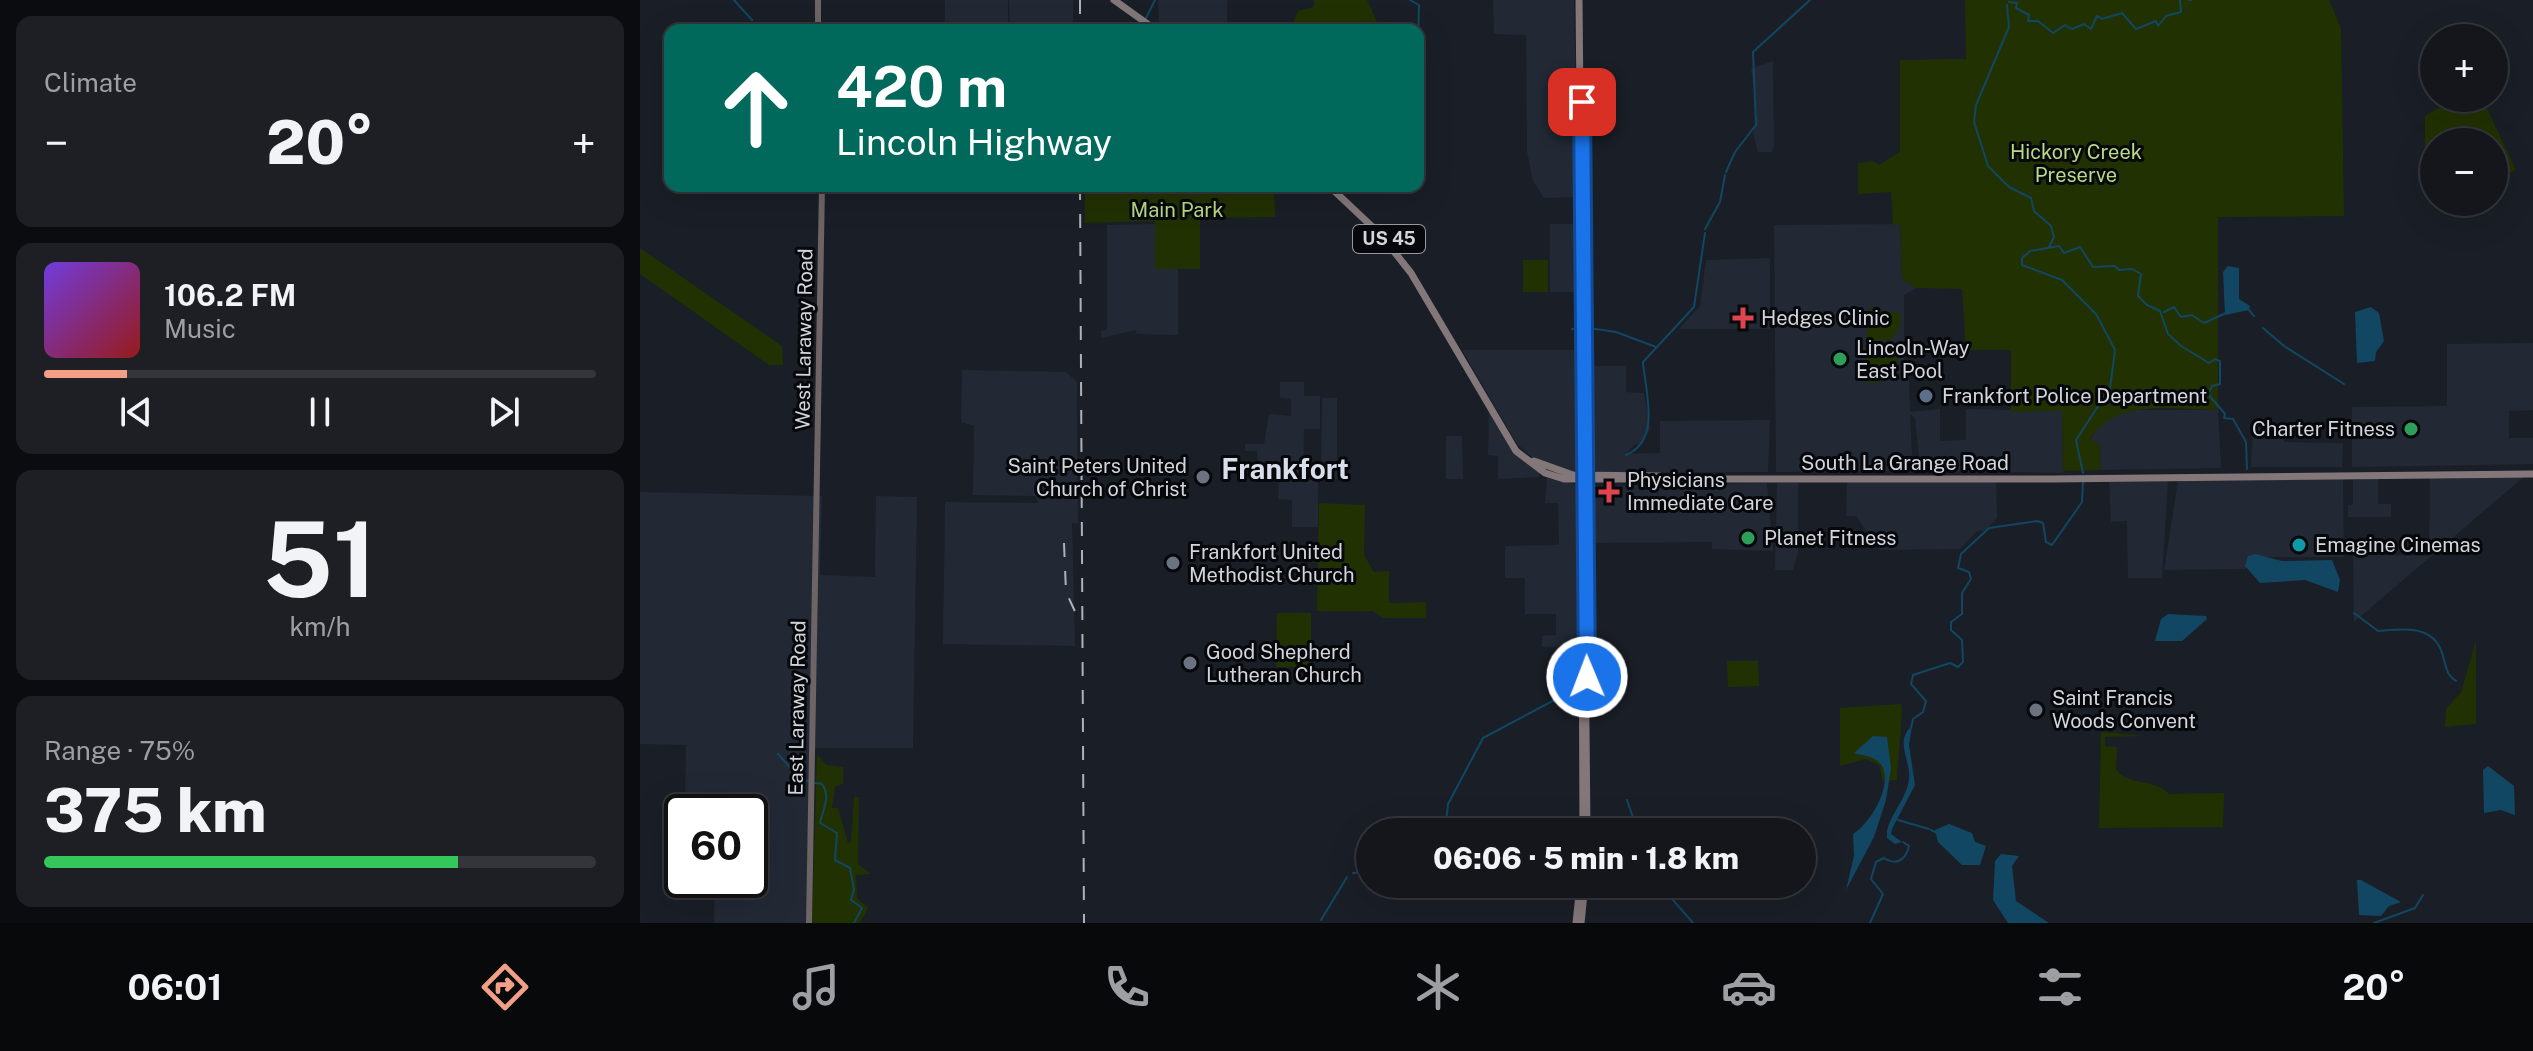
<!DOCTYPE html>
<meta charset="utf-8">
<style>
body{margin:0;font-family:"Public Sans",sans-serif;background:#1d1f25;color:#f1f3f6;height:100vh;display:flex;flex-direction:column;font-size:30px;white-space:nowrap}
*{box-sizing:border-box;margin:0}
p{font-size:26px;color:#9d9fa3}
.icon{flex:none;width:44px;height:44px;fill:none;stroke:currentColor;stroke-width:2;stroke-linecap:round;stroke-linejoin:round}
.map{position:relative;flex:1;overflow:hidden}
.panel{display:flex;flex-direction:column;gap:16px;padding:16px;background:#0b0c0f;width:640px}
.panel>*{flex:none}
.hud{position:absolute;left:24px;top:24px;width:760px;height:168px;border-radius:16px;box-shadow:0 8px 32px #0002,0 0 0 2px #33353b;background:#00695c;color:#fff;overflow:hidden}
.tools{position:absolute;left:1780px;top:24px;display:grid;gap:16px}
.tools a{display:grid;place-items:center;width:88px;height:88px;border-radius:50%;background:#14161c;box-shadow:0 8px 32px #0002,0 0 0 2px #33353b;font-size:40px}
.speed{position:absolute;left:24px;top:794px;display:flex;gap:16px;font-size:40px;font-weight:700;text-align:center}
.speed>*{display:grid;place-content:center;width:104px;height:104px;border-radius:50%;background:#14161c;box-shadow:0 8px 32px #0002,0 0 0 2px #33353b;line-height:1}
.speed .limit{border:4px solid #111;border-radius:12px;background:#fff;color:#111}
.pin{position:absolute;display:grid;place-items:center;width:68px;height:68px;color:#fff;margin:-34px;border-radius:16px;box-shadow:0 4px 12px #0006}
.me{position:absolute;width:88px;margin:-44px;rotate:359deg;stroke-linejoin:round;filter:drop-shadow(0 0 6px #0008)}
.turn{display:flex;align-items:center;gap:28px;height:168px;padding:0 40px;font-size:36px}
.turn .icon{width:104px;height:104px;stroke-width:2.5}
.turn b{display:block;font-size:56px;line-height:68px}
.big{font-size:60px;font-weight:800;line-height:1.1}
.panel .widget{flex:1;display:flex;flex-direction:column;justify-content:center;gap:12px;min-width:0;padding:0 28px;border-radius:16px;background:#1d1f25}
.panel .dial{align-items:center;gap:0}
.dial b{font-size:104px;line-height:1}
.song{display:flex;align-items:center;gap:24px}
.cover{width:96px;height:96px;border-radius:12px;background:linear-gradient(135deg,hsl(260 70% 55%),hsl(0 70% 35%))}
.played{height:8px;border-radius:4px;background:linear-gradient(90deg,#f39f86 15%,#33353b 15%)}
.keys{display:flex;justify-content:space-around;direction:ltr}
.heat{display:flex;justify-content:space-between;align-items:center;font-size:44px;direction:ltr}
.charge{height:12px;border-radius:6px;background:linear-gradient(90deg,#34c759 75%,#33353b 0)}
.trip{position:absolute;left:716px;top:818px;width:460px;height:80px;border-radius:40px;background:#14161c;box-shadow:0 8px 32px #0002,0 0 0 2px #33353b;font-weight:800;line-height:80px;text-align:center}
.tabs{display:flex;height:128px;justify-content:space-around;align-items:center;background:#08090b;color:#9d9fa3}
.tabs .icon{width:56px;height:56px}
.tabs .on{color:#f39f86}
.tabs b{font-size:36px;color:#f1f3f6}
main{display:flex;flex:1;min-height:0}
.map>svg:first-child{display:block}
.built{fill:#222935}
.green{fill:#223102}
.water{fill:#114762}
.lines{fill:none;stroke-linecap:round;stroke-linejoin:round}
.stream{stroke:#114762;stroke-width:2}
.secondary{stroke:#6d6465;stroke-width:6}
.primary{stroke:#837779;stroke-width:7}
.rail{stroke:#aeb1b7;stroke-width:2;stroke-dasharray:14 14;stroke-linecap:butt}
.route-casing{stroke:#114b97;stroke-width:20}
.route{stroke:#1a73e8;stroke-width:14}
.health-dot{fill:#e0444e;stroke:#06080b;stroke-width:3}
.leisure-dot{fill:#2e9e5b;stroke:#06080b;stroke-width:3}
.service-dot{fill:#5c6f8a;stroke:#06080b;stroke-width:3}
.worship-dot{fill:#6b7280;stroke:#06080b;stroke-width:3}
.culture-dot{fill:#0f9aa8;stroke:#06080b;stroke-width:3}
.labels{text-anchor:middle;stroke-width:6;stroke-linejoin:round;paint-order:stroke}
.shield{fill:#06080b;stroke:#95989d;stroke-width:2}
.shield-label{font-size:18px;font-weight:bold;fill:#d2d5db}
.park-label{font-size:20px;fill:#b9db84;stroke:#06080b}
.poi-label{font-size:20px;fill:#d2d5db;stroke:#06080b;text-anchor:start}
.street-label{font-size:20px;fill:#d2d5db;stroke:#06080b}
.district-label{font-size:28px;font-weight:bold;fill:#d9dfea;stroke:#06080b}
</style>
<main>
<section class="panel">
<div class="widget"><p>Climate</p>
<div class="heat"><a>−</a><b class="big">20°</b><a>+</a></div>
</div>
<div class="widget">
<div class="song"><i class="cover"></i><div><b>106.2 FM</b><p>Music</p></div></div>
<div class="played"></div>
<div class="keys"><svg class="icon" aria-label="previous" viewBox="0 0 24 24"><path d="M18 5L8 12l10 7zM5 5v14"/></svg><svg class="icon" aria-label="pause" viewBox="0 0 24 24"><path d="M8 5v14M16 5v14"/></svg><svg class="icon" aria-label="next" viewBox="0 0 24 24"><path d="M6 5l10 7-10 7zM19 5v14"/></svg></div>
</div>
<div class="widget dial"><b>51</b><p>km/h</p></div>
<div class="widget"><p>Range · 75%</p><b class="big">375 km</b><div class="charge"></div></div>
</section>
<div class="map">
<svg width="1893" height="923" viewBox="0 0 1893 923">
<rect width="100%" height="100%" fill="#1a1e26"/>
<path class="built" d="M305 0H368V30H305Z
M369 0H433V30H370Z
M518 0H587V30H519Z
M853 0H934L938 197 904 198 893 181 887 151 886 35 854 34Z
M1133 61 1134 146 1131 152H1118L1113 133 1117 111 1111 69Z
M515 224V268L538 269V335L497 334 495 330 461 338V331L467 330V225Z
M910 224H938V292H910Z
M1260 224 1262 279 1276 288 1264 295V376L1269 377 1270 412 1300 409V441L1326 440V409L1422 411 1423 473 1284 471 1280 467 1275 418 1270 414 1273 471 1136 472 1134 225Z
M1130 258V329H1039L1060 306 1066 260Z
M1893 343V410L1869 411V438H1893V464L1712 467V407L1807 406V344Z
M822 350H935L936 472 895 460 877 444Z
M946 366H986V392L1004 393 1010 429 999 447 997 443 985 454 1020 453V421L1130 420 1128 472 958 473 949 464Z
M322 370 426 372 437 382 438 523H432L435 646 303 644 305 502 398 503 396 496 333 495 334 426 321 422Z
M640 382H664V396H680V429H664L663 480H678V527H652V500L638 499 639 480 619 479 617 451H605V444H624L629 414 651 416V399L640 398Z
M682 398H697V479H681Z
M849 407 876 452 899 472V477L858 479V456L848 455Z
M1486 410H1578L1581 468 1461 470 1460 445 1450 440 1462 421Z
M1613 427H1644V442L1703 443 1702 467H1611Z
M806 436H822L823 479H806Z
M1790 475H1886L1714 622 1713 554 1789 556Z
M907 476 937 485 941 646 902 647V636L916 635V614H885V578H865V546L919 545 918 503H905Z
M1738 478V504H1751V517H1708V505L1713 504V480Z
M1703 479 1704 557H1624L1605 569 1524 570 1538 481Z
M1207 481 1356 482 1357 518 1344 531H1337L1320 549 1240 550 1216 516H1206Z
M1528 481 1522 578H1488L1487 521 1471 522 1469 482Z
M1127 483 1133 551 1072 549V542L947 543 952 486Z
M1137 483H1158V551L1153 570H1135Z
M0 492 182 496 180 575 235 577 236 496 277 497 273 748H172L168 923H74L75 880H110V812H45L46 745 0 744Z"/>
<path class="green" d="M674 0H727L741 30H650L658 11 674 7Z
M1325 0H1689L1701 28 1704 216 1578 217V410C1533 410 1478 397 1450 439L1460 445 1461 470 1423 471 1422 411 1371 412V350H1326L1322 289 1276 288 1262 279 1260 225 1253 224 1251 192 1218 194V163L1233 161 1239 165 1260 152V60L1326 59Z
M1816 98H1842L1876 170 1854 180V142H1794V165L1785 163V116Z
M445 186H634L635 217 560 218V269H515V221L445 223Z
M0 248 142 346 143 365H129L0 274Z
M883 260H908V292H883Z
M1230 307 1261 314 1260 327 1251 340 1226 341Z
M1224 347 1257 348 1258 366C1252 380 1240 386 1225 381Z
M679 503 725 505 724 555 734 572 749 571V603L786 602V618H742L733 611H677Z
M637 613H671V667H636Z
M1836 641V724L1805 727 1806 709 1821 692Z
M1087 661H1118L1119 686 1088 687Z
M1261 704C1264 709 1257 767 1257 780L1243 781 1239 765 1226 759 1200 766V708Z
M1461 732 1504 736 1465 737V746L1477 747 1476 769C1486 786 1515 778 1529 794L1584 793 1583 827 1459 828Z
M177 754 186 765 203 767V783L195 787 192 808H198L208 843 211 842 214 797H219L218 864 231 874 216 875 217 898 228 908 220 923H172Z"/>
<path class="water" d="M1588 266 1599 268V299L1610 306 1609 310 1585 315 1583 272Z
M1731 307 1739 313 1744 341 1736 352 1735 361 1717 363 1715 312Z
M1615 554 1642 561 1692 560 1700 580 1698 592 1665 580 1620 583 1605 566 1608 556Z
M1528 614 1566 616 1567 619 1542 641H1515L1521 619Z
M1272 726 1269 745 1275 785 1252 829 1251 834 1262 842 1255 844 1247 838V831C1251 813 1267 798 1269 779 1271 760 1254 741 1272 726Z
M1233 736 1247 737 1251 768 1246 800 1234 837 1206 890 1214 856 1213 834C1230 824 1253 786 1242 766 1235 755 1222 756 1214 753Z
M1848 766 1874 786 1875 815 1861 810 1844 813 1843 770Z
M1309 824 1332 833 1335 842 1346 846 1340 865H1322L1298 842 1295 830Z
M1361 854 1379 856 1372 866 1376 901 1409 923H1368L1353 900 1355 861Z
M1717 880H1721L1761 902 1749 906 1741 916 1719 915Z"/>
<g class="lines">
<path class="stream" d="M94 0 112 20
M770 0 779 5 778 47
M1549 0H1551
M1369 2 1377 3 1376 8 1389 15 1388 21H1398L1413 33 1425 25 1432 29 1444 24 1451 29 1457 16 1462 19 1482 13 1496 29 1516 21 1518 26 1526 16 1541 12 1540 0
M1367 5 1369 27 1336 105 1334 122 1348 166 1369 187 1391 198 1394 211 1411 226 1414 237 1409 247
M506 18 515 0
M778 55V61
M1086 172 1095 152 1116 125 1113 52 1170 0
M1065 229 1080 202 1085 175
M1609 310 1614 316
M1524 312 1534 307 1541 317 1552 315 1564 323 1586 313
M949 328 976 332 1016 347
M1623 328 1644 346 1704 384
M932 329H934
M986 455C1022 440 1005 391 1003 362L1054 307 1065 233
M1443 473 1436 440 1470 388 1475 350 1456 314 1422 280 1382 265V258L1390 251 1419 246 1424 253 1440 247 1453 267 1475 266 1479 270 1492 269 1501 274 1498 296 1507 305 1520 311 1528 334 1541 346 1569 363 1575 359 1580 361V384L1572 386 1568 394 1585 414 1584 418 1593 419 1606 442 1607 469
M951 530V603
M1714 613 1738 631C1767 629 1797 624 1804 660 1807 671 1807 674 1816 681
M952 702 953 703
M1271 728 1273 719 1283 712 1286 701 1271 684 1273 675 1310 663 1318 667 1323 662 1322 640 1311 630V622L1322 614V593L1331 579 1329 572 1318 568 1321 554 1349 528 1397 521 1403 523 1406 542 1412 545 1442 502 1443 482
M138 754 160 779 168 781
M175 783 182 784C191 797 183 809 180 823L197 833 195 860 210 868 214 889 211 900 222 908 214 923
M987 800 998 832
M1258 820 1289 829
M1291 830 1297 833
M805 832 808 804 843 738 922 696 937 695
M713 873 730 871
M1019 884 1053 923
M681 920 707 877
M1230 923 1243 894 1231 879 1236 862 1244 858C1256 866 1266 860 1269 846L1263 842
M1734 923 1775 908 1783 895"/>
<path class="secondary" d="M178 0V30
M169 923 182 186"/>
<path class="primary" d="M474 0 516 30
M939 0 947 832
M689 186 741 235 771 273 876 451 905 473 924 479H1412L1893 474
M939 406 941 550
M894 461 933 475 1019 476
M942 586 943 832
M936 923 940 884
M941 923 945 884"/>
<path class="rail" d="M440 0V30
M440 186 444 923
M424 543 426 592 439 620"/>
</g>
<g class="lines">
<defs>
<path id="route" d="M942 102 947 677"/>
</defs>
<use href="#route" class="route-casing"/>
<use href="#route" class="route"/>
</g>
<g class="health-dot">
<path d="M1099 306h8v8h8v8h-8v8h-8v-8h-8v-8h8z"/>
<path d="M965 480h8v8h8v8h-8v8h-8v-8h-8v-8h8z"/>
</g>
<g class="leisure-dot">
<circle cx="1200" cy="359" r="8"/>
<circle cx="1771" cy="429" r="8"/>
<circle cx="1108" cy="538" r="8"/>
</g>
<circle class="service-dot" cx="1286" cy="396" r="8"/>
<g class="worship-dot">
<circle cx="563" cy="477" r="8"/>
<circle cx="533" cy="563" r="8"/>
<circle cx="550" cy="663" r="8"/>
<circle cx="1396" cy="710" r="8"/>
</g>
<circle class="culture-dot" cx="1659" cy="545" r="8"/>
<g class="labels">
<rect class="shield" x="713" y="225" width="72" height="28" rx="6"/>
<g class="shield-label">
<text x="749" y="245">US 45</text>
</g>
<g class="park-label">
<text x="1436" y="159">Hickory Creek<tspan x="1436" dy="23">Preserve</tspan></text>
<text x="537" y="217">Main Park</text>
</g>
<g class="poi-label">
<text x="1121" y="325">Hedges Clinic</text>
<text x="1216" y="355">Lincoln-Way<tspan x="1216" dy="23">East Pool</tspan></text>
<text x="1302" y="403">Frankfort Police Department</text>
<text x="1755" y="436" text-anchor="end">Charter Fitness</text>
<text x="547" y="473" text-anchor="end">Saint Peters United<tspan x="547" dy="23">Church of Christ</tspan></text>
<text x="987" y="487">Physicians<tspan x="987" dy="23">Immediate Care</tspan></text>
<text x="1124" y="545">Planet Fitness</text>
<text x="1675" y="552">Emagine Cinemas</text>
<text x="549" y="559">Frankfort United<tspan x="549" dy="23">Methodist Church</tspan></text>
<text x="566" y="659">Good Shepherd<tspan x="566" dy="23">Lutheran Church</tspan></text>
<text x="1412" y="705">Saint Francis<tspan x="1412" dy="23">Woods Convent</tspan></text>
</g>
<g class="street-label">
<text transform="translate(164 339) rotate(-89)" y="7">West Laraway Road</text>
<text x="1265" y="470">South La Grange Road</text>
<text transform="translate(157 708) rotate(-89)" y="7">East Laraway Road</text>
</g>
<g class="district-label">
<text x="645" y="479">Frankfort</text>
</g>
</g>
</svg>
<div class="tools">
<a>+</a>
<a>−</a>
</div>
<div class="speed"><div class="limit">60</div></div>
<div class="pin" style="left:942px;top:102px;background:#d93025"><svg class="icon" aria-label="arrive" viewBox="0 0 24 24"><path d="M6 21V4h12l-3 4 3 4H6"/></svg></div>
<svg class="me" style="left:947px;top:677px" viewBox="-20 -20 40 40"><circle r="17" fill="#1a73e8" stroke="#fff" stroke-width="3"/><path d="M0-11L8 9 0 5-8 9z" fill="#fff"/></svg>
<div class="trip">06:06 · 5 min · 1.8 km</div>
<div class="hud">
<div class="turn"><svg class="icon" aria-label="ahead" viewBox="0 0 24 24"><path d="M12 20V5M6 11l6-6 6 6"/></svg><div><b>420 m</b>Lincoln Highway</div></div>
</div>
</div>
</main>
<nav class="tabs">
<b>06:01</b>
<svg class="icon on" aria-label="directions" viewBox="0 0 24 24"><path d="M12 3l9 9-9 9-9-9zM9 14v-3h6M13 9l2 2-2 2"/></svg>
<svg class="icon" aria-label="music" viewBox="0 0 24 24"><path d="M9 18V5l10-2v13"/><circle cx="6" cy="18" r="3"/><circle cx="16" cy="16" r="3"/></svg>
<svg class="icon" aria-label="phone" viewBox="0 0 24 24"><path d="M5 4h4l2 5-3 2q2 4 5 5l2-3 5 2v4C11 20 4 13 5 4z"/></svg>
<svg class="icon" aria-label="climate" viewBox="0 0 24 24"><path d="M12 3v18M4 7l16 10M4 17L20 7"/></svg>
<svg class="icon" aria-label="car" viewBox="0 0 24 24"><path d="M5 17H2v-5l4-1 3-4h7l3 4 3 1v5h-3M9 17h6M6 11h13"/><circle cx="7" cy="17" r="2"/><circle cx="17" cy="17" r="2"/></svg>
<svg class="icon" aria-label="filters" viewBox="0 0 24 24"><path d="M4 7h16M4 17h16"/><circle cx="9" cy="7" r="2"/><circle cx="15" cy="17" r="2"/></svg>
<b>20°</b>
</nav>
